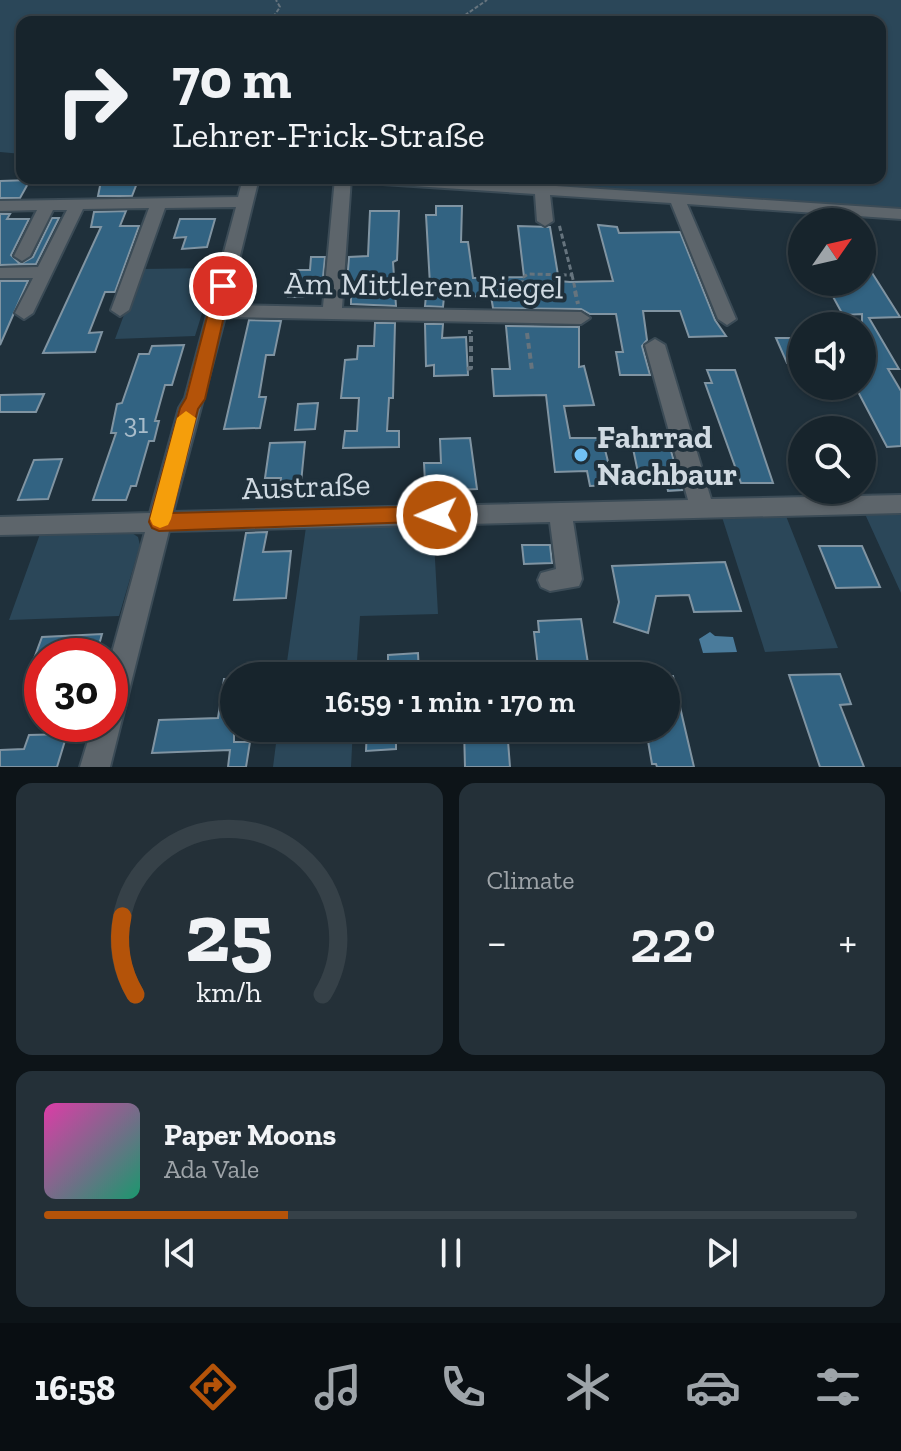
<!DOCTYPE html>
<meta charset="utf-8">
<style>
body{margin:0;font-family:"Zilla Slab",serif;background:#243038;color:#f1f3f6;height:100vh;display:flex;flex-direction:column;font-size:30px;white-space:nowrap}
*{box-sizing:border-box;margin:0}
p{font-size:26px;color:#9ea4a9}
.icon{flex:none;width:44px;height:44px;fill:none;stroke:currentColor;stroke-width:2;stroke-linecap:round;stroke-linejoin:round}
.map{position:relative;height:767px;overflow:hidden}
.sheet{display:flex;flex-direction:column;gap:16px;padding:16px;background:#0d1418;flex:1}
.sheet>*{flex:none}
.top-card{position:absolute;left:16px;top:16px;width:870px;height:168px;border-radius:16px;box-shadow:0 2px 6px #0004,0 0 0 2px #364148;background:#17242c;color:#f1f3f6;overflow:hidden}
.needle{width:52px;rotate:56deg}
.fabs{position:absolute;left:788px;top:208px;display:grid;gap:16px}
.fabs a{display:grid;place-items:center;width:88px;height:88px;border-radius:50%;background:#17242c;box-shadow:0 2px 6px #0004,0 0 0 2px #364148;font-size:40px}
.speed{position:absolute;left:24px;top:638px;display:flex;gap:16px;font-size:40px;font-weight:700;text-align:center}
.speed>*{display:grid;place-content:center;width:104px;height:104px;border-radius:50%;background:#17242c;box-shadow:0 2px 6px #0004,0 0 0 2px #364148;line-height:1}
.speed .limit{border:12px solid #d22;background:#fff;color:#111}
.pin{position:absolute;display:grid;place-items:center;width:68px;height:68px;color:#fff;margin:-34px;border:4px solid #fff;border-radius:50%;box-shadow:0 2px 8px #0007}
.me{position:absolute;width:88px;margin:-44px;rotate:269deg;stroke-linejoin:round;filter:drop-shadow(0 0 6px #0008)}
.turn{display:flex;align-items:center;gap:28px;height:168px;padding:0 24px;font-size:36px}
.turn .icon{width:104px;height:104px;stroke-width:2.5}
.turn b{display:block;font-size:56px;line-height:68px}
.big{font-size:60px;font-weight:600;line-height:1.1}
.sheet .tile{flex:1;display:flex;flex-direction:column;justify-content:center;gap:12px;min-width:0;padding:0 28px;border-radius:16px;background:#243038}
.sheet .dial{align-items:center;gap:0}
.dial svg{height:208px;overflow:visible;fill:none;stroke:#364148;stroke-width:7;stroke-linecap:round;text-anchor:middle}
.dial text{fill:#f1f3f6;stroke:none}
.song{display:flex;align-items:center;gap:24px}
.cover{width:96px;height:96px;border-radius:12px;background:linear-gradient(135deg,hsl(320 70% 55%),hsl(160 70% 35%))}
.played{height:8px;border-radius:4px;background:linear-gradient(90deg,#b45309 30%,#364148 30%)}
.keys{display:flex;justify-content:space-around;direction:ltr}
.heat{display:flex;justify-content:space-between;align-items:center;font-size:44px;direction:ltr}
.sheet .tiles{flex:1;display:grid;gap:16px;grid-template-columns:1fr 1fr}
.tile:last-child{grid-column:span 2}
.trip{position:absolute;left:220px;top:662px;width:460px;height:80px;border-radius:40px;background:#17242c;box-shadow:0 2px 6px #0004,0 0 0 2px #364148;font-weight:600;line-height:80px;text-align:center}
.tabs{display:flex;height:128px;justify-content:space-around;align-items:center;background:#090e12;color:#9ea4a9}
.tabs .icon{width:56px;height:56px}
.tabs .selected{color:#b45309}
.tabs b{font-size:36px;color:#f1f3f6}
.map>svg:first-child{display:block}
.green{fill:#2b4759}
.water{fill:#4a7b9b}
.building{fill:#326382;stroke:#8094a2;stroke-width:2}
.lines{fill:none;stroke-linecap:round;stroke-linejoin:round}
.minor-casing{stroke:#3b4b56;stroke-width:4}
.path-far2{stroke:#66747e;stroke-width:2;stroke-dasharray:4 2;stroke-linecap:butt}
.path-far1{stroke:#66747e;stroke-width:3;stroke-dasharray:5 3;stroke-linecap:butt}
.path{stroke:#66747e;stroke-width:4;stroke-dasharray:6 4;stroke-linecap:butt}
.minor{fill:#5d656b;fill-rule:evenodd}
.route{fill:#b45309;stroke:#753606;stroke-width:2}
.slow{fill:#f59e0b}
.poi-dot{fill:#71c1f5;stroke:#1f303b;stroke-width:3}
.labels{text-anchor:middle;stroke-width:8;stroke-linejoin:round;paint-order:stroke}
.number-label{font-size:28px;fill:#a8bcca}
.street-label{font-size:32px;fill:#d0dae2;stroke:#1f303b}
.poi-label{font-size:32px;font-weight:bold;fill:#d0dae2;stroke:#1f303b;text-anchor:start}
</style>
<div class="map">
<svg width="901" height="767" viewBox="0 0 901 767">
<rect width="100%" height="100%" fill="#1f303b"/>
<path class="green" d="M0 0H901V210L367 178H880V22H22V154L0 152Z
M216 268 195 336 115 339 141 269Z
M901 512V593L865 514Z
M786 516 838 648 765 652 722 517Z
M433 523 438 614 360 616 356 676H285L306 527Z
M132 533 138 537 140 545 119 616 9 620 40 534Z
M278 728H353L351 767H273Z"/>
<path class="water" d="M710 632 715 636 733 637 737 652 703 653 699 639Z"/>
<path class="building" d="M30 180 20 198H0V181Z
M127 180 125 183H137L132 196H98L101 181Z
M436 206H462L461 242H468L473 278 524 277 518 226 550 227 559 281 570 282 613 281 598 225 617 227 619 233 680 232 715 320 726 336 689 337 680 311H643L647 340 642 346 650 375H620L616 352H623L616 314H590L581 309 493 308 491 296 444 297 443 307 425 306 427 285H430L426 215H436Z
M126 211 120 226H139L115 292H105L89 333 102 332 95 352 43 353 101 227H91L94 212Z
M370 211H399L397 260 393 262 396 306 351 304V296H346L349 257 368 256Z
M0 214H10L7 219H29L11 255 20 264 33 257 52 218H59L36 264 0 265Z
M180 219H215L207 247 182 249 186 237 174 238Z
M311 257H325L321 297H288L293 270H310Z
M862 257 900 317 869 318 899 369H888L901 391V446L887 447 855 386H862V314L843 315 825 282H862Z
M0 281H28L0 345Z
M249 320 281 321 274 355H266L259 397H266L260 428 224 429Z
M375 323H395L393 398H389L387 431H399V447L343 448 345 431H357L359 398H341L345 360 357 359 358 346H374Z
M425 324H443L442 338 466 337 468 375 434 376V365L426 366Z
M506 326 579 327V367L584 366 594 405 564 406 570 438H602L614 485 590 486 587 471 555 472 546 395 494 396 492 369H510Z
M776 338H795L802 352V363H787Z
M184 345 172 385H165L155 421H159L154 441H149L136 486H131L126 500H93L116 433H111L117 404 122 403 139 354H149L152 346Z
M707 370H735L773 483H741L705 383H712Z
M44 394 36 412H0V395Z
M318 403 315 429 295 430 298 404Z
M666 433 682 490 668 491 667 486 641 487 630 434Z
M470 438 477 489 452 490V482H425L424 463H441L440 439Z
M305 442 300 493 279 494 281 478H265L270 443Z
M62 459 48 499 18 500 34 460Z
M267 532 263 552 291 551 286 598 234 600 246 533Z
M522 545H550L552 563 524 564Z
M819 546H862L880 587 836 588Z
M725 562 741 611 694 612 689 595 656 596 648 633 614 622 619 602 612 566Z
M581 619 590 676H539L534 632H539L538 621Z
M102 634 96 656H35L42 637Z
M418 653 419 676H388V655Z
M840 674 851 704 840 705 864 767H820L789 675Z
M673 676 683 720 694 767H657L656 764H652L648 741H652L649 728H666V677Z
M224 679 234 680V742H250L246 767H228L230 750 152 753 159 720 218 718Z
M367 728H396V749L366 751Z
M464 728H507L510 767H465Z
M67 734 57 767H0V750L24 749 29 735Z"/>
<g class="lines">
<defs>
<path id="minor" d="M243 178H259L228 305 323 307 335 178H351L342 308 581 312 590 318 581 324 225 317 173 512 688 500 645 345 655 339 665 345 711 499 901 495V513L573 521 582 579 579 586 550 591 541 587 538 580 541 573 556 569 550 522 169 531 110 767H80L93 724H110V660L145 532 0 535V517L150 513 179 408 185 398 236 207 165 208 129 310 120 316 111 310 149 208 83 209 33 313 24 319 15 313 33 278H0V268L38 267 67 210H53L30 256 22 261 14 256 37 210 0 211V201L238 197Z
M359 178H435L901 209V219L687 204 736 319 727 325 718 319 671 203 550 195 553 221 545 226 537 221 535 194 367 183Z"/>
</defs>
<use href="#minor" class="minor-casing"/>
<path class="path-far2" d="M270 22 280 7 276 0
M455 22 487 0"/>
<path class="path-far1" d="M572 275 576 293
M524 293 522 278 528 274 572 275 559 224"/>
<path class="path" d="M524 291 526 303
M575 291 578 304
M527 333 532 370
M467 369 471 368V332H468"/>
<use href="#minor" class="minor"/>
</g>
<path class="route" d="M223 281 231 286 205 399 198 409 172 513 437 506 444 509 448 515 444 521 159 531 152 528 149 522 180 408 186 398 215 286Z"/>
<path class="slow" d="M186 411 196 418 171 519 168 525 160 528 153 525 150 519 177 418Z"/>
<circle class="poi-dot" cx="581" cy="455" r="8"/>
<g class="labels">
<g class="number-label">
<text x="136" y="433">31</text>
</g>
<g class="street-label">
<text transform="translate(424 285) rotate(1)" y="11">Am Mittleren Riegel</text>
<text transform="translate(306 486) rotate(-2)" y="11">Austraße</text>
</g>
<g class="poi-label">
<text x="597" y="448">Fahrrad<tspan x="597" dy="37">Nachbaur</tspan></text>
</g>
</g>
</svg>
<div class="fabs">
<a><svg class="needle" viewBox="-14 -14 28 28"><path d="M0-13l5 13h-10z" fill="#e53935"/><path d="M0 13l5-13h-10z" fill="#9ea4a9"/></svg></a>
<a><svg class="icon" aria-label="sound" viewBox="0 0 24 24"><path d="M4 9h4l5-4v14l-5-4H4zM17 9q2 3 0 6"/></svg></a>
<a><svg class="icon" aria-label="search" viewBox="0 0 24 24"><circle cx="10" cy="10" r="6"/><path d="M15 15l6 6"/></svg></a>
</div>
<div class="speed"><div class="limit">30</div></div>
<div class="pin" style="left:223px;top:286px;background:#d93025"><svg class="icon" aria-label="arrive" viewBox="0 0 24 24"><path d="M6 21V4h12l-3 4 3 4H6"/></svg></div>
<svg class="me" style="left:437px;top:515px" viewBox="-20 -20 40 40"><circle r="17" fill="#b45309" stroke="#fff" stroke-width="3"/><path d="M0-11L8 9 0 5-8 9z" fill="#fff"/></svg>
<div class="trip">16:59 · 1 min · 170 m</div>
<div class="top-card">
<div class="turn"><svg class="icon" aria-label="right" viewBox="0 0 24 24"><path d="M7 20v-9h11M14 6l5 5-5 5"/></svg><div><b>70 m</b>Lehrer-Frick-Straße</div></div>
</div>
</div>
<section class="sheet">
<div class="tiles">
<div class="tile dial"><svg viewBox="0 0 100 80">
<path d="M14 69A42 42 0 1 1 86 69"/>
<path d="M14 69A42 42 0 0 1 9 39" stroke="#b45309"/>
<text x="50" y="56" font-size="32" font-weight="700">25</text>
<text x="50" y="72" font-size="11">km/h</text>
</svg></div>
<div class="tile"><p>Climate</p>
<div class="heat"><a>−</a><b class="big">22°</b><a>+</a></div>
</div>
<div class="tile">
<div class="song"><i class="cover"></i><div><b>Paper Moons</b><p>Ada Vale</p></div></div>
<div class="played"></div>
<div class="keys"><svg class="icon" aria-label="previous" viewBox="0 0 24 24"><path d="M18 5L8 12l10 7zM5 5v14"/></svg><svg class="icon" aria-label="pause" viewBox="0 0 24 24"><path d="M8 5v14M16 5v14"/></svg><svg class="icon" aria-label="next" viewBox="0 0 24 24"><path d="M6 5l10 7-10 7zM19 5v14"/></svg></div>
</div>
</div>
</section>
<nav class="tabs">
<b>16:58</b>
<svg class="icon selected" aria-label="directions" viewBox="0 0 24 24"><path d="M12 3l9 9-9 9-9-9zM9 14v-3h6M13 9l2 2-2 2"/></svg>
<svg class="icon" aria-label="music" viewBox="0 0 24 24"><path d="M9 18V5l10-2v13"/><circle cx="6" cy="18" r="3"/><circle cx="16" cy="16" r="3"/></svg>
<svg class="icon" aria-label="phone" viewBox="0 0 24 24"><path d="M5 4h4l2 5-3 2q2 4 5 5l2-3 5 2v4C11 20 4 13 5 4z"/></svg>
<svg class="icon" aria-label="climate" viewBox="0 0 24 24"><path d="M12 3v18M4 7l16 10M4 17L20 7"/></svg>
<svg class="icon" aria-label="car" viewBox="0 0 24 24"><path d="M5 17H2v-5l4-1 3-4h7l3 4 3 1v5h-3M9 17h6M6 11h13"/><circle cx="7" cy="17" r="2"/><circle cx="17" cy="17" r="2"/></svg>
<svg class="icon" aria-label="filters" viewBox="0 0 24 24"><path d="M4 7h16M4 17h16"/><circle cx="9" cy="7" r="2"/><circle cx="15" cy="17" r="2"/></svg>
</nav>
